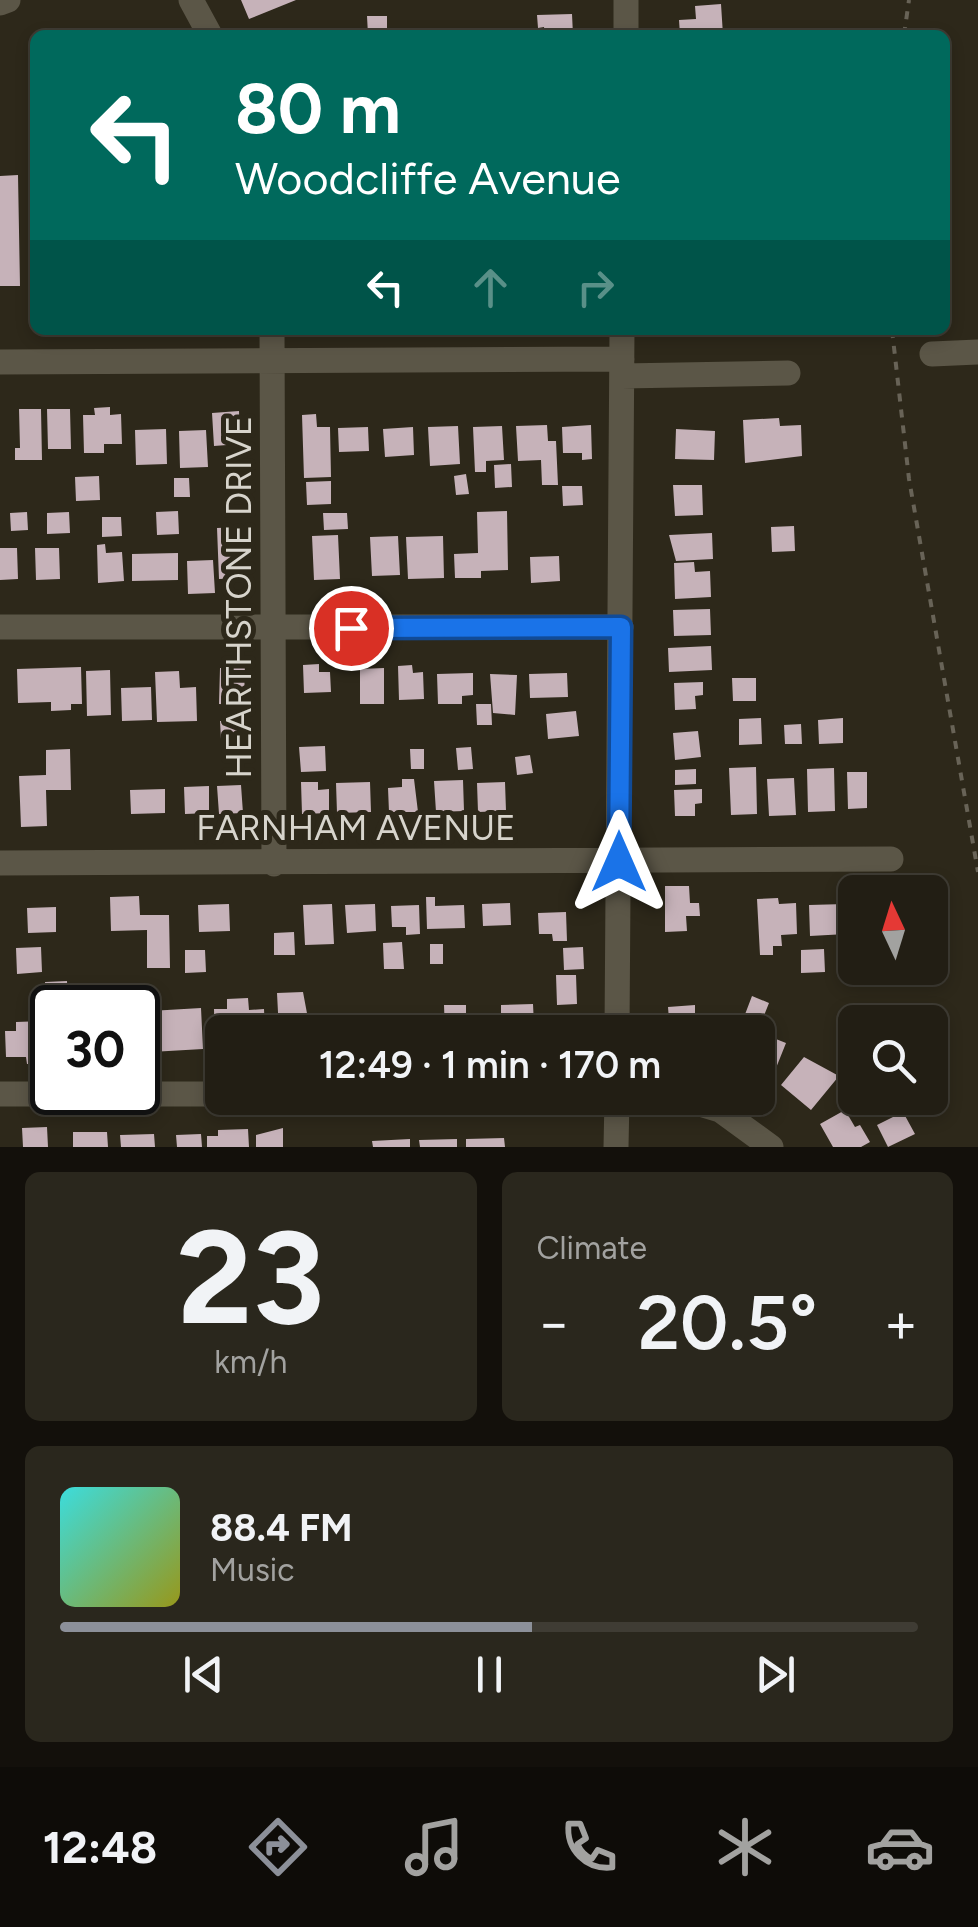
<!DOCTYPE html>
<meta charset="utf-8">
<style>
body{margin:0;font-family:Figtree,sans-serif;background:#2a271d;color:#f1f3f6;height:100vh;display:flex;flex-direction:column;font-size:38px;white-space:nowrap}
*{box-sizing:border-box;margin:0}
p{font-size:32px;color:#a2a2a0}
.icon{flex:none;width:55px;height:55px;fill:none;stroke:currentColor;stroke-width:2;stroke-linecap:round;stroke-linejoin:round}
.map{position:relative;height:1147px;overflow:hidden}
.drawer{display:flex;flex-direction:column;gap:25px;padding:25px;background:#13100b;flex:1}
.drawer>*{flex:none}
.banner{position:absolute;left:30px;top:30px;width:920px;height:305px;border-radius:15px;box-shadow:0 5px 15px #0003,0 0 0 2px #3f3c34;background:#00695c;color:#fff;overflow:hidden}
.needle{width:65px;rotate:356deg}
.tools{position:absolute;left:838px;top:875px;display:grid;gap:20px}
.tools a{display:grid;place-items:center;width:110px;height:110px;border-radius:15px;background:#221e14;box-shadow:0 5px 15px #0003,0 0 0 2px #3f3c34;font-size:50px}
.speed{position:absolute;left:30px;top:985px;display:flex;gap:20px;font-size:50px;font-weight:700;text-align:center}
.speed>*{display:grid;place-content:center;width:130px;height:130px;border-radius:50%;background:#221e14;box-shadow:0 5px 15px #0003,0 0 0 2px #3f3c34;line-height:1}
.speed .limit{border:5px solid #111;border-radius:15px;background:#fff;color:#111}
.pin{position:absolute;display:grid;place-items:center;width:85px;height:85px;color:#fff;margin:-42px;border:5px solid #fff;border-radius:50%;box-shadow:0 2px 10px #0007}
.me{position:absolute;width:110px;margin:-55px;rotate:0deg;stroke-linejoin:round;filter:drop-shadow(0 0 8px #0008)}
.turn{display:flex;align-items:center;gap:35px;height:210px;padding:0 40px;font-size:45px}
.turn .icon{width:130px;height:130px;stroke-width:2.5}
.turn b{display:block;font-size:70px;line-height:85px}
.lanes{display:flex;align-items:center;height:95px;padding:0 40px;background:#0003;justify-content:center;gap:50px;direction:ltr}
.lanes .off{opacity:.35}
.big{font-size:75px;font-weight:600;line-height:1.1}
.drawer .widget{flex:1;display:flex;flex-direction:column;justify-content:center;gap:15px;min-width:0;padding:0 35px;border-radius:15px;background:#2a271d}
.drawer .dial{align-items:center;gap:0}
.dial b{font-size:130px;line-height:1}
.song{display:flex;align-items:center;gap:30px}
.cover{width:120px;height:120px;border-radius:15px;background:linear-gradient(135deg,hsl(180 70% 55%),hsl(60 70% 35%))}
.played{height:10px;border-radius:5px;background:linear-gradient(90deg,#8c9099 55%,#3f3c34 55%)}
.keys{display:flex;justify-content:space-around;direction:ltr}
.heat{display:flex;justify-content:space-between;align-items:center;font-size:55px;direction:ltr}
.drawer .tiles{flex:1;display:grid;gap:25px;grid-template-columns:1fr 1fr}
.widget:last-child{grid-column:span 2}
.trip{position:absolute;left:205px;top:1015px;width:570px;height:100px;border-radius:15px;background:#221e14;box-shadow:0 5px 15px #0003,0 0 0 2px #3f3c34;font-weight:600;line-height:100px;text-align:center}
.tabs{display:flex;height:160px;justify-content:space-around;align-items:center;background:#0e0c08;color:#a2a2a0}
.tabs .icon{width:70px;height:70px}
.tabs .current{color:#8c9099}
.tabs b{font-size:45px;color:#f1f3f6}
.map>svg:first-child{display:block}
.building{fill:#c6b2b9}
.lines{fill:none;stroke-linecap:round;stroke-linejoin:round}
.path{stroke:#686357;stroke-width:4;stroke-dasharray:8 8;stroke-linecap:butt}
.street{stroke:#5b5647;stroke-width:25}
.route-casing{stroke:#114b97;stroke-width:25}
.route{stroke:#1a73e8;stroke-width:18}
.labels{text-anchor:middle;stroke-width:10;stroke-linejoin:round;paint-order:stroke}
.street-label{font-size:35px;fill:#d7d4cc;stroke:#2d281a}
</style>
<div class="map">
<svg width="978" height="1147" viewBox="0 0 978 1147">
<rect width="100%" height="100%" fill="#2d281a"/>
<path class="building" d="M241 0H296L249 19Z
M721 4 723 35H680L679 20 696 19 695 6Z
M572 14 573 35H545L544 27 538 28 537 15Z
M367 16H387V35H368Z
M18 175 20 286H0V176Z
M110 407V415L121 414 122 444H104V453H84L83 415H95L94 408Z
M19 409H41L42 460H15V448H20Z
M47 409H70L71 449H48Z
M239 411 240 444 214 446 212 413Z
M316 414 317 427H330L331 477 304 478 302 415Z
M779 418 780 426 801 425 802 456 745 463 743 420Z
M547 425 548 441H556L558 485H542L541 460 518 461 516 426Z
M591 425 592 459 582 460V453H563L562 427Z
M458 426 460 464 430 466 428 427Z
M502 426 504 460 486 461V472H475L473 427Z
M368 427 369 451 339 452 338 428Z
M413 427 414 455 385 457 383 429Z
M166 429 167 464 136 465 135 430Z
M676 429 715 431 714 460 675 459Z
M206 430 208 467 180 468 179 431Z
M511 464 512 487 495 488 494 465Z
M466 474 469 494 456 495 454 476Z
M99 476 100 500 76 501 75 477Z
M174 478H189L190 497H174Z
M331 481V504L307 505 306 482Z
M673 485H702L703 515 675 516Z
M562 486H582L583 505 563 506Z
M178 511 179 534 157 535 156 512Z
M507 511 508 570 481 571V578H455L454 554 478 553 477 512Z
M27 512 28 530 11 531 10 513Z
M69 512 70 533 47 534V513Z
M323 513H347L348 529 324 530Z
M102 517H121L122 536 102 537Z
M794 526 795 551 772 552 771 527Z
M242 527 244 578 219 579 217 528Z
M712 533 713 559 676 561 669 535Z
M338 535 340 579 314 580 312 536Z
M398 536 400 575 372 576 370 537Z
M443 536 444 578 408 579 406 537Z
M105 544 106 553 122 552 124 581 98 583 97 545Z
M0 548H17L18 579 0 580Z
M35 548H59L60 579 36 580Z
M178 553V580L132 581V554Z
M559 556 560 581 531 583 530 557Z
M213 560 215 593 188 594 187 561Z
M694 562 695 572 710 571 711 597 675 599 674 563Z
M710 609 711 635 674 636 673 610Z
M711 646 712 670 669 672 668 648Z
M229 661H245L244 705 219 704 220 668H229Z
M319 664V672H330L331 692 304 693 303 665Z
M412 665 413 673 423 672 424 699 399 700 398 666Z
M81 667 82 704H71V710L51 711V702L18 703 17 669Z
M384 668V704H360V669Z
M110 670 111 715 87 716 86 671Z
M179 671 180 688 196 687 197 721 157 722 155 672Z
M473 673V695L462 696V704H438L437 674Z
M567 673 568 697 530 698 529 674Z
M490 674 517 675 515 715 493 713Z
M732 678H756V701H733Z
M703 682V695L695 696 696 709 675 710 674 683Z
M151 687 152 720 122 721 121 688Z
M476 704H491L492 725H477Z
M576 711 579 736 548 739 546 714Z
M761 718 762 744 739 745V719Z
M843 718V743L819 744 818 720Z
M243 720V739H221L220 721Z
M801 724 802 744H785L784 725Z
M698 731 701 757 675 760 673 733Z
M325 746 326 771 301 772 299 747Z
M471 747 473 769 458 770 456 748Z
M70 749 71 790H46L47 826 21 827 19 776 46 775V750Z
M410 749H424V769H411Z
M530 755 533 773 517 775 515 757Z
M756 767 757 814 731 815 729 768Z
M834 768 835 811 808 812 807 769Z
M696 769V784L675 785V770Z
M847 772H867V808L848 809Z
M794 778 796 815 769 816 767 779Z
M402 779H414L418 812H389L388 788 402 787Z
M463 780 464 811 436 812 434 781Z
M301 782H318V790L329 789V813L302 814Z
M370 782 371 812 337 813 336 783Z
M505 782 506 811 478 812 477 783Z
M241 785 243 813 219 814 217 786Z
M209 786V813L185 814 184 787Z
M165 789V813L131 814 130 790Z
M702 789V803L695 804V816H675L674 790Z
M665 886H689L690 903H699L700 916H686L687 931 665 932Z
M139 896 140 915H169L170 968H147V930L111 931 110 897Z
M426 897H435V906L464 905 465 928 427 929Z
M778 898 779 904 796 903 797 934 781 935 782 946H773V955H760L757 899Z
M510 903 511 925 483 926 482 904Z
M229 904 230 931 199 932 198 905Z
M332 904 334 944 305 945 303 905Z
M375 904 376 931 347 933 345 905Z
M845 904 846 934 810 936 809 905Z
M419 905 420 934 406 935V927H392L391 906Z
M56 907V932L28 933 27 908Z
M566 912 567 941H553L552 934H539L538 913Z
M294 932 295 955H274V933Z
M402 942 404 969H384L383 943Z
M430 944H443V964H430Z
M41 947 42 972 17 974 16 948Z
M583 947 584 969 564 970 563 948Z
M824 949 825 972 801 973V950Z
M185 950H205L206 972 185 973Z
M556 975H576L577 1004 557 1005Z
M67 981 68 1005 46 1006 45 982Z
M303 992 309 1024 344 1023 345 1032H279L277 993Z
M752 996 769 1003 761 1023 744 1017Z
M248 998 249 1010 264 1009 265 1032H222V1049L215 1050 214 1009H227V999Z
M533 1004 534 1025H522V1032H491V1016H501V1005Z
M444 1005H466V1032H445Z
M695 1005V1023L718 1022V1032H670L668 1007Z
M201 1008 203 1049 151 1052 150 1011Z
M386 1014V1032H360L359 1015Z
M433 1014 434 1032H407L406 1015Z
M577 1020V1032H540V1021Z
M43 1021 45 1064H27L26 1057H6L5 1031H16V1022Z
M758 1032 786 1043 772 1078 758 1072Z
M804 1057 839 1076 811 1110 781 1085Z
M855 1066V1092L850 1096 837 1082Z
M845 1110 855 1127 860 1125 870 1142 861 1147H833L820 1124Z
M903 1112 915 1134 888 1147 877 1125Z
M47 1127 48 1147H23L22 1128Z
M283 1128V1147H256V1135Z
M248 1129 249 1147H207V1136H218V1130Z
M73 1132H107L108 1147H73Z
M154 1134 155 1147H121L120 1135Z
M201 1134 202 1147H177L176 1135Z
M504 1138 505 1147H466V1139Z
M410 1139V1147H373L372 1141Z
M457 1139V1147H420L419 1140Z"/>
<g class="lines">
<path class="path" d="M904 35 909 0
M892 330 909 479 978 872"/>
<path class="street" d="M191 0 210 35
M0 3 8 0
M626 35V0
M272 330 274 864
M932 354 978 352
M0 362 622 359
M622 376 788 373
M0 627H621
M0 863 891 859
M617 1032 622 330
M0 1094H222
M680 1098 720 1110 771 1147
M616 1147 617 1098"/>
</g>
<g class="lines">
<defs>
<path id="route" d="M351 628 621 627 619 862"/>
</defs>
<use href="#route" class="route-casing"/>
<use href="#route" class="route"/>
</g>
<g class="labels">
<g class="street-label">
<text transform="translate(239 597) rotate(-90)" y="12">HEARTHSTONE DRIVE</text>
<text x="356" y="840">FARNHAM AVENUE</text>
</g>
</g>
</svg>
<div class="tools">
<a><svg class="needle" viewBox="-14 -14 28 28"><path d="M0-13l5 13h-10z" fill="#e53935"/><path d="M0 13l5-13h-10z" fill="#a2a2a0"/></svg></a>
<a><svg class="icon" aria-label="search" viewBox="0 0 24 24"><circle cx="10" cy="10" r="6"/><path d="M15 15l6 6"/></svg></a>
</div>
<div class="speed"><div class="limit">30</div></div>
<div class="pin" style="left:351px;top:628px;background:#d93025"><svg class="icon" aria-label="arrive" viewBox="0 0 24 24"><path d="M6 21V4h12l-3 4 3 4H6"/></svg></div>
<svg class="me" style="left:619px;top:862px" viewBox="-20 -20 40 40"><path d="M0-17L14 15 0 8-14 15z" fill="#1a73e8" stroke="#fff" stroke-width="4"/></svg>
<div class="trip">12:49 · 1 min · 170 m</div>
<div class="banner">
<div class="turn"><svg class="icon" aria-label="left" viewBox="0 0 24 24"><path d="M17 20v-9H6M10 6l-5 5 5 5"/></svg><div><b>80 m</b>Woodcliffe Avenue</div></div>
<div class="lanes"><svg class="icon" aria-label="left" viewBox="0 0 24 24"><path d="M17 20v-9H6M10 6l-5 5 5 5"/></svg><svg class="icon off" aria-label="ahead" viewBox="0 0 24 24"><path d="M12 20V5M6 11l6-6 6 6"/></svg><svg class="icon off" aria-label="right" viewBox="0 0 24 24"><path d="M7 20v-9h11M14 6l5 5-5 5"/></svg></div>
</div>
</div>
<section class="drawer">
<div class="tiles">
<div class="widget dial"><b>23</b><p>km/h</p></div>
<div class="widget"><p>Climate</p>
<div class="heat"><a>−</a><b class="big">20.5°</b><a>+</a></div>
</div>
<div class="widget">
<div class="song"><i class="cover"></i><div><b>88.4 FM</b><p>Music</p></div></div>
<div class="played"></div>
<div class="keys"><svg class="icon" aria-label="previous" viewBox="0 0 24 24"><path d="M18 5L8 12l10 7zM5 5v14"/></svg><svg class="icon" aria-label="pause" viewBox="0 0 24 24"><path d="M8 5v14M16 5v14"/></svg><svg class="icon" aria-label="next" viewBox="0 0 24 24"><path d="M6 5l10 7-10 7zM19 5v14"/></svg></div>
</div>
</div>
</section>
<nav class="tabs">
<b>12:48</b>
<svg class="icon current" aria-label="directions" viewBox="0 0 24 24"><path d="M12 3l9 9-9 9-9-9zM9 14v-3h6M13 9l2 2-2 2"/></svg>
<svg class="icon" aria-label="music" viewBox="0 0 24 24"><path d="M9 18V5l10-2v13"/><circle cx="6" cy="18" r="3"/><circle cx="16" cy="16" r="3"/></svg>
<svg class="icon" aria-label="phone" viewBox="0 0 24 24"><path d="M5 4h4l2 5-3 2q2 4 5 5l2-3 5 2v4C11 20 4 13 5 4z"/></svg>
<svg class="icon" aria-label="climate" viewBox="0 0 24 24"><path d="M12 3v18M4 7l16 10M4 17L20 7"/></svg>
<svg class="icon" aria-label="car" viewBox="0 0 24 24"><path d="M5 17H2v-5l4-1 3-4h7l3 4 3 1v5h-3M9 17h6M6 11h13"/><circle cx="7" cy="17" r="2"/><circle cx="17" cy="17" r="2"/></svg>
</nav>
